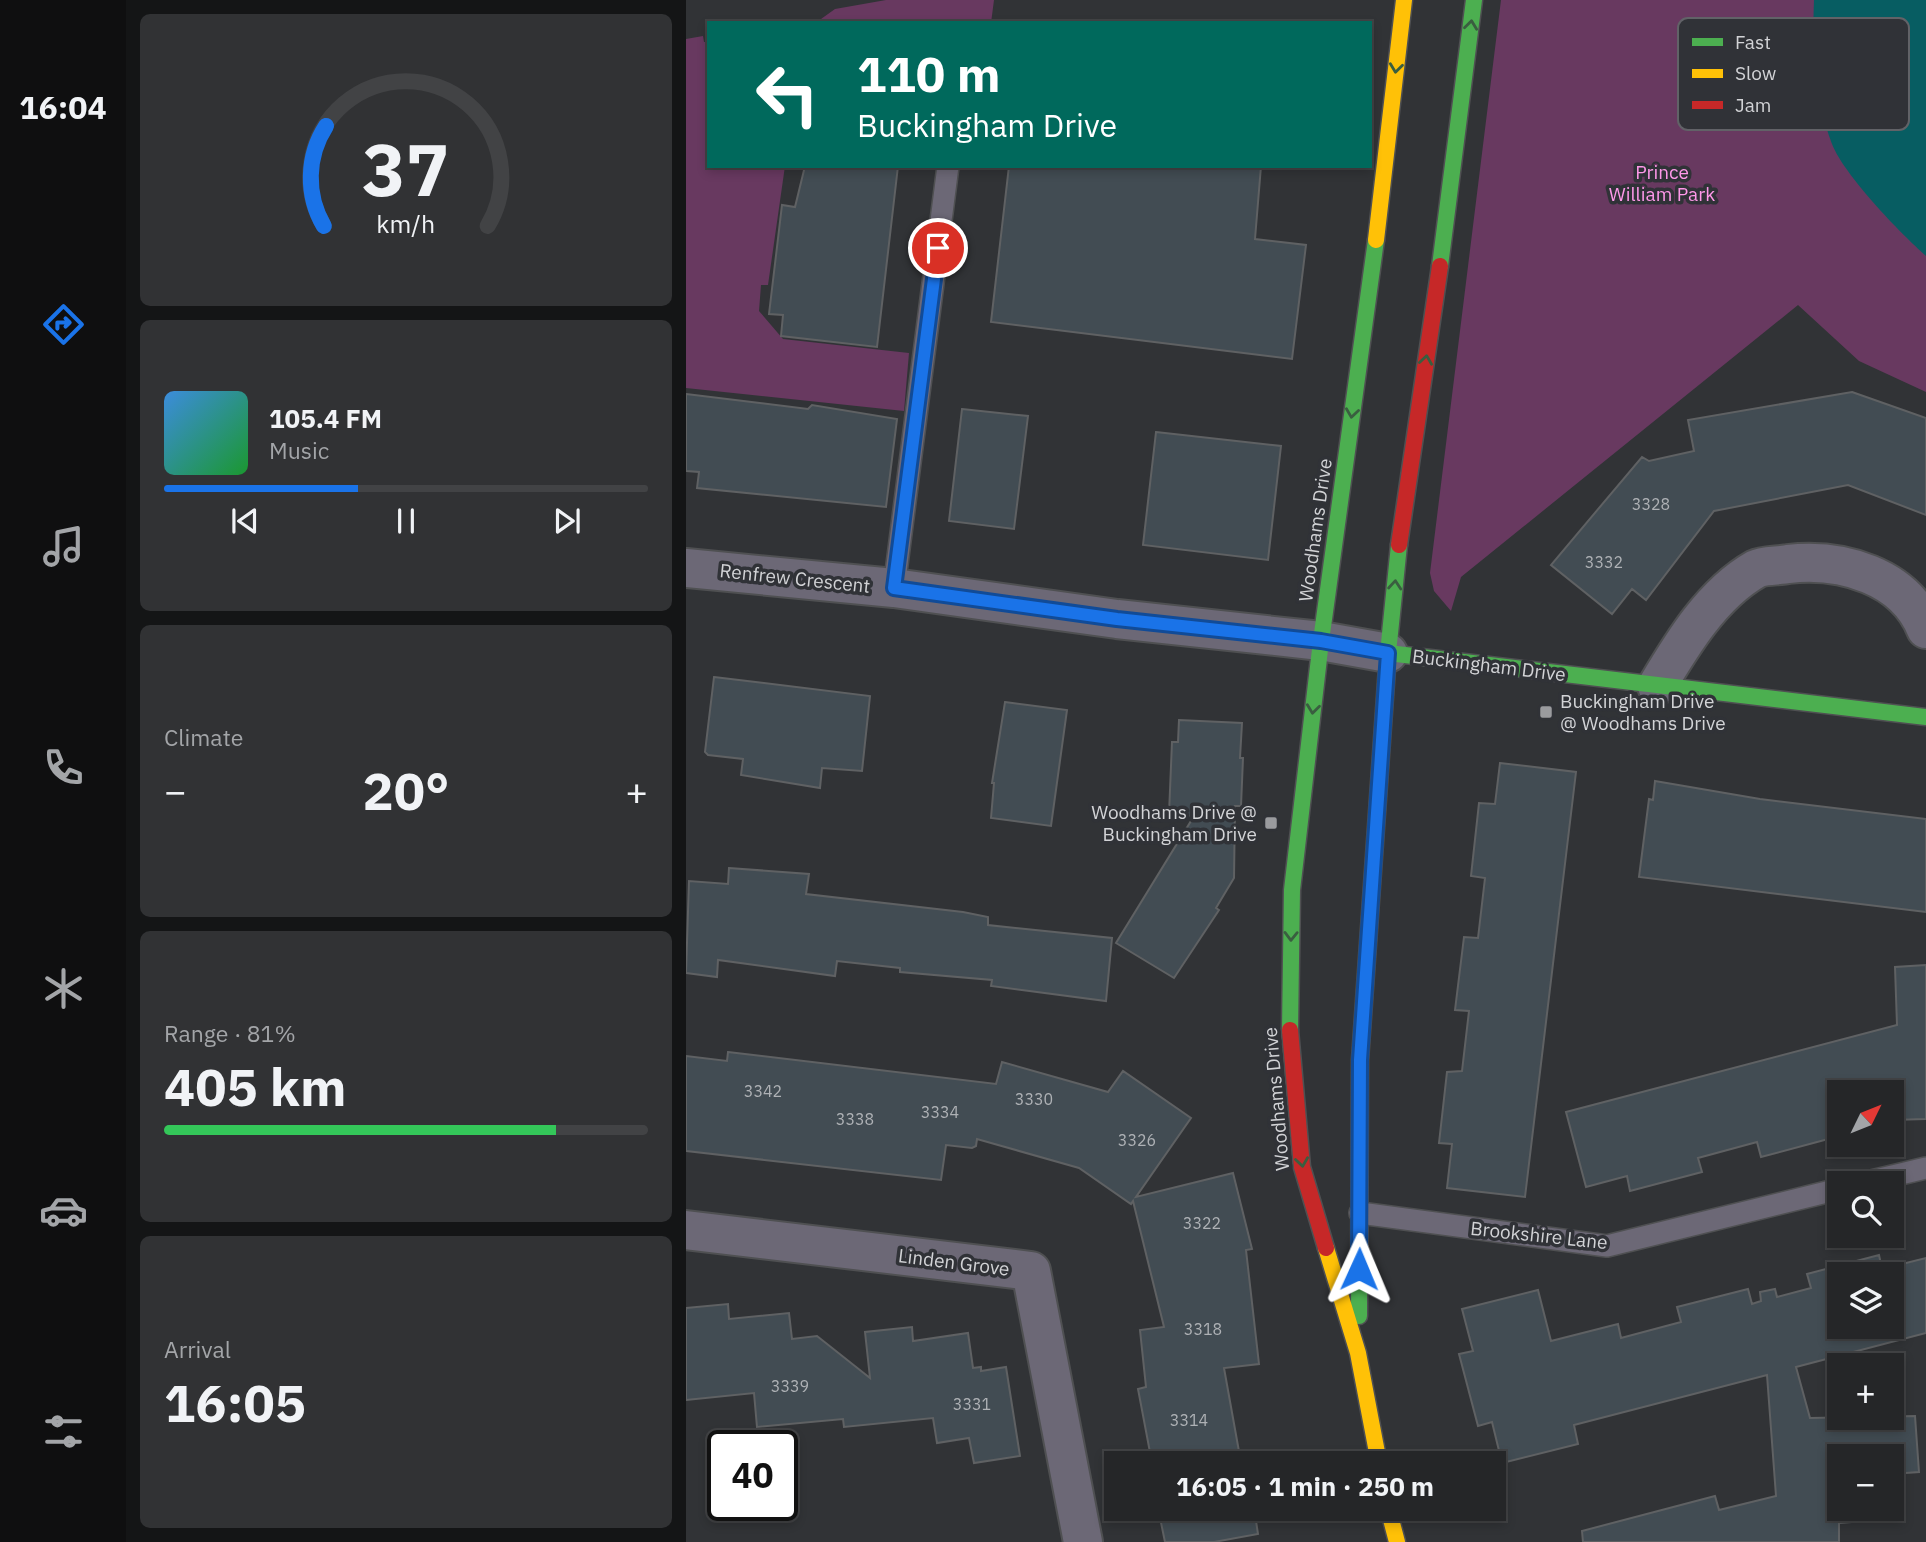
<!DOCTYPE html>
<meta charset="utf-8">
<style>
body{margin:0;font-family:"IBM Plex Sans",sans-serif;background:#313234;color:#f1f3f6;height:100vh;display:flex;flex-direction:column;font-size:26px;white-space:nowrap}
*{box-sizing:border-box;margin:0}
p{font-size:23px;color:#a3a5a8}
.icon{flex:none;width:38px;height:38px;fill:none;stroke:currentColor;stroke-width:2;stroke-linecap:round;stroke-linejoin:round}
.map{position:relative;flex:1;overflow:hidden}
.panel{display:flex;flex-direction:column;gap:14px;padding:14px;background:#141516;width:560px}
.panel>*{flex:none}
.guide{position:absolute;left:21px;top:21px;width:665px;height:147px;border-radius:0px;box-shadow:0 4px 10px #0003,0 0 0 2px #424345;background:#00695c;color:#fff;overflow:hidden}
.needle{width:46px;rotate:47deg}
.fabs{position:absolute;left:1141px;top:1080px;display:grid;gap:14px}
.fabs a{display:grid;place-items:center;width:77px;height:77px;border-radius:0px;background:#252628;box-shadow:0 4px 10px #0003,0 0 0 2px #424345;font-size:35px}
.speed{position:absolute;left:21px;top:1430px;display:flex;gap:14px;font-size:35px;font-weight:700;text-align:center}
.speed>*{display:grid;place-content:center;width:91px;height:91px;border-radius:50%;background:#252628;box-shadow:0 4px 10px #0003,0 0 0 2px #424345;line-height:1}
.speed .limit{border:4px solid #111;border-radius:10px;background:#fff;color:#111}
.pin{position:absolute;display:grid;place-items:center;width:60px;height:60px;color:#fff;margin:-30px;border:4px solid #fff;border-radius:50%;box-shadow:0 2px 7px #0007}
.me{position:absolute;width:77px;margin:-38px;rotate:1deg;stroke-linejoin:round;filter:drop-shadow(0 0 5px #0008)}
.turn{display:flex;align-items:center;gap:24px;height:147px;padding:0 35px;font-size:32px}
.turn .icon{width:91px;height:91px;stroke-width:2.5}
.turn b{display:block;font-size:49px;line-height:60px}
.big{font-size:52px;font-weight:800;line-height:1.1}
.panel .tile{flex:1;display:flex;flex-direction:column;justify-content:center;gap:10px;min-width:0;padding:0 24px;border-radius:10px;background:#313234}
.panel .dial{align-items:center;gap:0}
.dial svg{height:182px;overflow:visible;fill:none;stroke:#424345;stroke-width:7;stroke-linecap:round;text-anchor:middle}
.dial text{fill:#f1f3f6;stroke:none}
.song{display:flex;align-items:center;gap:21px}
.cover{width:84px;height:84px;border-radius:10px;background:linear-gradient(135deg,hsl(210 70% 55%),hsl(130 70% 35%))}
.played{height:7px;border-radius:4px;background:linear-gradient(90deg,#1a73e8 40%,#424345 40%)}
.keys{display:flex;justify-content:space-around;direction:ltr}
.heat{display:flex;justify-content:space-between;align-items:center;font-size:38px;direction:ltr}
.charge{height:10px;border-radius:5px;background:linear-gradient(90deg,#34c759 81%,#424345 0)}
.trip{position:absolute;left:418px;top:1451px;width:402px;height:70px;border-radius:0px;background:#252628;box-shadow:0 4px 10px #0003,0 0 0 2px #424345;font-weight:800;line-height:70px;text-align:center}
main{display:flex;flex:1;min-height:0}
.tabs{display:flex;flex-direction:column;width:126px;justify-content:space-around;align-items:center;background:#0f0f10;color:#a3a5a8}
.tabs .icon{width:49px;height:49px}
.tabs .on{color:#1a73e8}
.tabs b{font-size:32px;color:#f1f3f6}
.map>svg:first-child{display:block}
.green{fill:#683960}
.water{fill:#075d62}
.building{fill:#424c53;stroke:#5f6163;stroke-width:2;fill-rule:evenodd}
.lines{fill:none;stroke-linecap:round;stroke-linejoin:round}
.lane-casing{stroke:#4f5052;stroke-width:24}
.street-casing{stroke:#4f5052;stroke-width:42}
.fast-casing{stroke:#4f5052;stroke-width:19}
.slow-casing{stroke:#4f5052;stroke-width:19}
.jam-casing{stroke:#4f5052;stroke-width:19}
.lane{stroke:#6c6876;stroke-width:21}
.street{stroke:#6c6876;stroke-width:38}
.fast{stroke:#4caf50;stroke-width:16}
.slow{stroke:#ffc107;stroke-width:16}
.jam{stroke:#c62828;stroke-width:16}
.oneway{stroke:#3a5e40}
.route-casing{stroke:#114b97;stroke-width:18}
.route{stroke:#1a73e8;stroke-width:12}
.poi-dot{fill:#9a9b9e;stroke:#303237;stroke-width:2.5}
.labels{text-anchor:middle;stroke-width:7;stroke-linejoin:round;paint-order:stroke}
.number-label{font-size:16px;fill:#aeb1b5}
.park-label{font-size:19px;fill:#fe98e9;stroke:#303237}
.street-label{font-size:19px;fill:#d2d3d6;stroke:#303237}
.poi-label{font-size:19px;fill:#d2d3d6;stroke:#303237;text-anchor:start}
.key{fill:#303237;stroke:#616267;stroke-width:2}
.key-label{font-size:19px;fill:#d2d3d6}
</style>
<main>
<nav class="tabs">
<b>16:04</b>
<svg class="icon on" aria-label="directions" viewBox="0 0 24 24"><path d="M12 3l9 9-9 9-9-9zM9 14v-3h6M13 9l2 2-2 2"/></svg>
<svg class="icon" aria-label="music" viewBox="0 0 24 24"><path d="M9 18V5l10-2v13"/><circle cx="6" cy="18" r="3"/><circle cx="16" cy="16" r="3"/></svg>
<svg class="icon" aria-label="phone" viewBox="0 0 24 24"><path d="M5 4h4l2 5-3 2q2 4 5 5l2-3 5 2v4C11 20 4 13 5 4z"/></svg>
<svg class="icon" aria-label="climate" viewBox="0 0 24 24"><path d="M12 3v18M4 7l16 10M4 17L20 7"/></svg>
<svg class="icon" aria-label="car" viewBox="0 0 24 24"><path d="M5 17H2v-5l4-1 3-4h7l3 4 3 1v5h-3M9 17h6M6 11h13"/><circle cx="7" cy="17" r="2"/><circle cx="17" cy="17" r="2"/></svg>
<svg class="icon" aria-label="filters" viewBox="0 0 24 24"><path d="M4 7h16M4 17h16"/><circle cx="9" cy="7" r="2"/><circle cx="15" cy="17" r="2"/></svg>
</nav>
<section class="panel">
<div class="tile dial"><svg viewBox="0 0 100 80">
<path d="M14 69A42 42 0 1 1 86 69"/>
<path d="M14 69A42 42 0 0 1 15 25" stroke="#1a73e8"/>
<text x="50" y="56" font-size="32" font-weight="700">37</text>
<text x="50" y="72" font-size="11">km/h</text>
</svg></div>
<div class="tile">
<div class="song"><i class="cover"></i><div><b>105.4 FM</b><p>Music</p></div></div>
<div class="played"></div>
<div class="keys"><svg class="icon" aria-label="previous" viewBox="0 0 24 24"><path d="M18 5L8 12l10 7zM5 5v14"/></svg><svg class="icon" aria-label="pause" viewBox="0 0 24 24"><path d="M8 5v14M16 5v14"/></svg><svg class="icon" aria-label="next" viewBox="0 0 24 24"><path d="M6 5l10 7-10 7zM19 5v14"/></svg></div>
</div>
<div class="tile"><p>Climate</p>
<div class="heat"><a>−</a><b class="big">20°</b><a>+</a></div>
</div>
<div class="tile"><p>Range · 81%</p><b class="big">405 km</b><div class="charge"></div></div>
<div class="tile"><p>Arrival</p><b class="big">16:05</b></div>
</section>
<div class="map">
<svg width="1240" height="1542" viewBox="0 0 1240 1542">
<rect width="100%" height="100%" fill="#313336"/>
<path class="green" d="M200 0H308L305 23H135V19L149 9Z
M815 0H1240V392L1173 361 1112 305 775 577 765 611 748 591 744 573Z
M17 36 18 42H23V166H99L82 285H75L73 311 97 339 223 353 218 411 0 388V39Z"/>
<path class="water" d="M1128 0H1240V256C1214 233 1158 175 1146 144 1128 97 1126 50 1128 0Z"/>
<path class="building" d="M119 166H212L191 347 95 336 97 315 83 314 96 205 109 207Z
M323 166H575L569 239 620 245 606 359 305 322Z
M1166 392 1240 418V515L1162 485 1028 511 960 600 946 589 926 614 865 565 956 457 963 461 1008 451 1002 420Z
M0 394 122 409 126 405 211 419 200 507 11 488 13 472 0 471Z
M276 409 342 416 328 529 263 521Z
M470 432 595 446 582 560 457 545Z
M28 677 184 696 176 771 136 768 134 788 55 775 57 759 22 755 19 752Z
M319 702 381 710 365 826 305 818 308 783H306Z
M493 720 556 723 554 758H557L555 806H549L548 878 530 908 533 910 488 978 430 943 508 816 483 814 486 742H492Z
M814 763 890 772 839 1197 761 1188 766 1144 753 1143 761 1072 776 1071 783 1011 769 1010 778 937 792 938 799 878 785 876 793 803 809 804Z
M969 781 1074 799 1240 819V912L953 877 963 799 967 800Z
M43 868 123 874 120 894 277 912 302 917V925L426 938 420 1001 305 986 306 980 214 972V968L151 961 149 976 32 960 31 977 0 973 3 881 42 884Z
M1240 965V1119L1206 1120V1092H1153V1122H1142L1146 1138 1075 1157 1071 1142 1012 1158 1016 1172 944 1191 941 1176 900 1187 880 1112 1211 1025 1209 967Z
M42 1052 310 1084 316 1062 422 1092 437 1071 505 1118 450 1197 547 1173 566 1249 560 1250 573 1364 538 1368 554 1457 559 1456 560 1463H466L452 1389 460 1387 454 1330 478 1327 447 1201 445 1204 393 1168 291 1139 290 1146 286 1148 260 1145 255 1180 0 1151V1056L41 1061Z
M1193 1255 1196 1269 1240 1258V1333L1110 1367 1124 1418 1229 1416 1233 1472 1206 1474V1456H1153V1508H1203L1204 1519 1153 1523V1542H897L896 1531 1029 1496 1033 1510 1090 1496 1081 1375 888 1425 892 1444 816 1463 806 1422 792 1426 773 1354 787 1351 776 1309 852 1290 865 1341 932 1324 935 1338 995 1322 991 1307 1062 1289 1066 1304 1075 1301 1074 1292 1089 1289 1091 1297 1125 1288 1121 1274ZM1153 1274H1206V1326H1153Z
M42 1304 43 1319 103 1313 106 1339 131 1336 184 1378 179 1332 226 1327 227 1341 282 1333 287 1368 295 1367V1371L320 1367 334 1456 288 1463 283 1438 251 1443 247 1418 158 1427 157 1419 71 1427 68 1393 0 1400V1308Z
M472 1508H568L572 1534 528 1542H479Z"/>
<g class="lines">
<defs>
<path id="lane" d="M208 588 262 166
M1177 1183 1240 1168
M674 1213 921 1246 1153 1189"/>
<path id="street" d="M0 568 208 588 431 619 635 641 702 653
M971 686C996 644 1026 594 1070 569 1078 565 1093 566 1102 564 1156 558 1219 576 1240 629
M0 1230 345 1271 397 1542"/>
<path id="fast" d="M754 266 788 0
M702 653 1240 717
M604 1030 606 890 635 641 690 240
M673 1316 674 1060 702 653 713 545"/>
<path id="slow" d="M690 240 718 0
M640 1248 672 1353 693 1463
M702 1508 711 1542"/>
<path id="jam" d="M713 545 754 266
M604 1030 616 1167 640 1248"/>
</defs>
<use href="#lane" class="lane-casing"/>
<use href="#street" class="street-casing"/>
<use href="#fast" class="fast-casing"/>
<use href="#slow" class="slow-casing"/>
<use href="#jam" class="jam-casing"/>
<use href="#lane" class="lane"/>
<use href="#street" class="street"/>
<use href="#fast" class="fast"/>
<use href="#slow" class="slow"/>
<use href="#jam" class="jam"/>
</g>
<defs><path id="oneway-chevron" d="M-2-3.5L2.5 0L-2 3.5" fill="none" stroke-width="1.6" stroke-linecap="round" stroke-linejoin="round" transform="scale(1.75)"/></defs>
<g class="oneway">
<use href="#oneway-chevron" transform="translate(785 25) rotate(-83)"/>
<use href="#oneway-chevron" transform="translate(710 68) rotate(97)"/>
<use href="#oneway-chevron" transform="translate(740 360) rotate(-82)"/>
<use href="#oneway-chevron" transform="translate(666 413) rotate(98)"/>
<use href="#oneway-chevron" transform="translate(709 585) rotate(-85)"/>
<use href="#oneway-chevron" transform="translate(627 709) rotate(97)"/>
<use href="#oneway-chevron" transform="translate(605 936) rotate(91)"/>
<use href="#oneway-chevron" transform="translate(616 1162) rotate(82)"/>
</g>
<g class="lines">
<defs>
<path id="route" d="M252 248 208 588 431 619 635 641 702 653 674 1060 673 1269"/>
</defs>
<use href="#route" class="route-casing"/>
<use href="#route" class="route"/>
</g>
<g class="poi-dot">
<rect x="853" y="705" width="14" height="14" rx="3.5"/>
<rect x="578" y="816" width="14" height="14" rx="3.5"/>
</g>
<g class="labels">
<g class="number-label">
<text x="965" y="510">3328</text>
<text x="918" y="568">3332</text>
<text x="77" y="1097">3342</text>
<text x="348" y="1105">3330</text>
<text x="254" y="1118">3334</text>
<text x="169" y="1125">3338</text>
<text x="451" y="1146">3326</text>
<text x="516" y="1229">3322</text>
<text x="517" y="1335">3318</text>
<text x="104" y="1392">3339</text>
<text x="286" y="1410">3331</text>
<text x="503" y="1426">3314</text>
</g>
<g class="park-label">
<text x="976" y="179">Prince<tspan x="976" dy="22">William Park</tspan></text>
</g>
<g class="street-label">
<text transform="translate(629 530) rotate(-82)" y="7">Woodhams Drive</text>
<text transform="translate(109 578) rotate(6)" y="7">Renfrew Crescent</text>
<text transform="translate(803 665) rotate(7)" y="7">Buckingham Drive</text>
<text transform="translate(590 1099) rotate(-95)" y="7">Woodhams Drive</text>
<text transform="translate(853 1235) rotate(6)" y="7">Brookshire Lane</text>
<text transform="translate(268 1262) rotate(7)" y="7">Linden Grove</text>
</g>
<g class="poi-label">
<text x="874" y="708">Buckingham Drive<tspan x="874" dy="22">@ Woodhams Drive</tspan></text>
<text x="571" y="819" text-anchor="end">Woodhams Drive @<tspan x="571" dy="22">Buckingham Drive</tspan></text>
</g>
</g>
<rect x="992" y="18" width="231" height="112" rx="10" class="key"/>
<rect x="1006" y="38" width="31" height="8" fill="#4caf50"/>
<rect x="1006" y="69" width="31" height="9" fill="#ffc107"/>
<rect x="1006" y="101" width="31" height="8" fill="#c62828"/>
<g class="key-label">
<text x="1049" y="49">Fast</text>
<text x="1049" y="80">Slow</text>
<text x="1049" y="112">Jam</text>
</g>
</svg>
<div class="fabs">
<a><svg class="needle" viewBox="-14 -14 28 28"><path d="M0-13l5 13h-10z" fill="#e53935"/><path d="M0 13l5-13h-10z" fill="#a3a5a8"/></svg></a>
<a><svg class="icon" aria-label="search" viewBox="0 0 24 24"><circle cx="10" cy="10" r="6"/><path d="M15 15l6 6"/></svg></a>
<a><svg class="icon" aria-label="layers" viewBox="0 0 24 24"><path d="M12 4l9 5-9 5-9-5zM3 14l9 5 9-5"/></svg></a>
<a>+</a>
<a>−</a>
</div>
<div class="speed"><div class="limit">40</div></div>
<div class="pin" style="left:252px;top:248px;background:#d93025"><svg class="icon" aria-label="arrive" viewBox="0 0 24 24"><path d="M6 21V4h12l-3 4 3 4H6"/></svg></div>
<svg class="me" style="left:673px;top:1269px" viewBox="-20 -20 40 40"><path d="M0-17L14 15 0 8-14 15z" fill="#1a73e8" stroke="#fff" stroke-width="4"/></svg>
<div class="trip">16:05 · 1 min · 250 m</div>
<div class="guide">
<div class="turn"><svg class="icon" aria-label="left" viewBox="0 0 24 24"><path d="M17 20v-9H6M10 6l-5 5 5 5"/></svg><div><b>110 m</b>Buckingham Drive</div></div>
</div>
</div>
</main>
